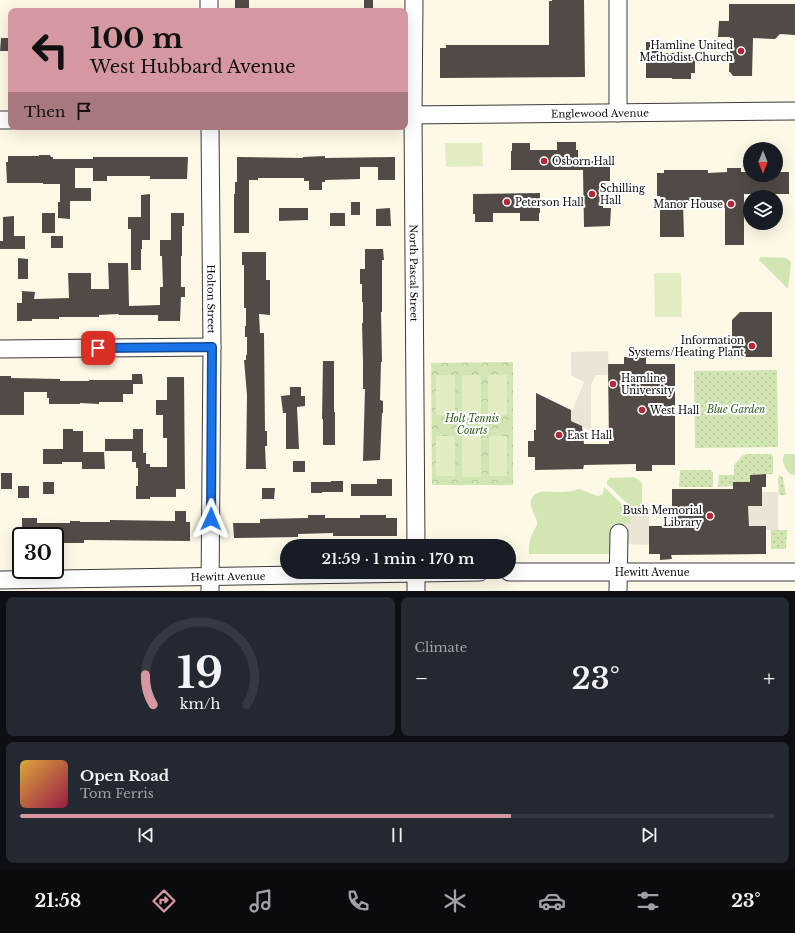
<!DOCTYPE html>
<meta charset="utf-8">
<style>
body{margin:0;font-family:"Libre Baskerville",serif;background:#242831;color:#f1f3f6;height:100vh;display:flex;flex-direction:column;font-size:15px;white-space:nowrap}
*{box-sizing:border-box;margin:0}
p{font-size:13px;color:#9ea1a6}
.icon{flex:none;width:22px;height:22px;fill:none;stroke:currentColor;stroke-width:2;stroke-linecap:round;stroke-linejoin:round}
.map{position:relative;height:591px;overflow:hidden}
.sheet{display:flex;flex-direction:column;gap:6px;padding:6px;background:#0d0f14;flex:1}
.sheet>*{flex:none}
.guide{position:absolute;left:8px;top:8px;width:400px;height:122px;border-radius:8px;box-shadow:0 4px 16px #0002;background:#d598a1;color:#111;overflow:hidden}
.needle{width:26px;rotate:180deg}
.tools{position:absolute;left:743px;top:142px;display:grid;gap:8px}
.tools a{display:grid;place-items:center;width:40px;height:40px;border-radius:50%;background:#171b24;box-shadow:0 4px 16px #0002;font-size:20px}
.speed{position:absolute;left:12px;top:527px;display:flex;gap:8px;font-size:20px;font-weight:700;text-align:center}
.speed>*{display:grid;place-content:center;width:52px;height:52px;border-radius:50%;background:#171b24;box-shadow:0 4px 16px #0002;line-height:1}
.speed .limit{border:2px solid #111;border-radius:6px;background:#fff;color:#111}
.pin{position:absolute;display:grid;place-items:center;width:34px;height:34px;color:#fff;margin:-17px;border-radius:8px;box-shadow:0 2px 6px #0006}
.me{position:absolute;width:44px;margin:-22px;rotate:1deg;stroke-linejoin:round;filter:drop-shadow(0 0 3px #0008)}
.turn{display:flex;align-items:center;gap:14px;height:84px;padding:0 16px;font-size:18px}
.turn .icon{width:52px;height:52px;stroke-width:2.5}
.turn b{display:block;font-size:28px;line-height:34px}
.then{display:flex;align-items:center;height:38px;padding:0 16px;background:#0003;gap:8px;font-size:15px}
.big{font-size:30px;font-weight:600;line-height:1.1}
.sheet .card{flex:1;display:flex;flex-direction:column;justify-content:center;gap:6px;min-width:0;padding:0 14px;border-radius:8px;background:#242831}
.sheet .dial{align-items:center;gap:0}
.dial svg{height:104px;overflow:visible;fill:none;stroke:#363941;stroke-width:7;stroke-linecap:round;text-anchor:middle}
.dial text{fill:#f1f3f6;stroke:none}
.song{display:flex;align-items:center;gap:12px}
.cover{width:48px;height:48px;border-radius:6px;background:linear-gradient(135deg,hsl(40 70% 55%),hsl(340 70% 35%))}
.played{height:4px;border-radius:2px;background:linear-gradient(90deg,#d598a1 65%,#363941 65%)}
.keys{display:flex;justify-content:space-around;direction:ltr}
.heat{display:flex;justify-content:space-between;align-items:center;font-size:22px;direction:ltr}
.sheet .tiles{flex:1;display:grid;gap:6px;grid-template-columns:1fr 1fr}
.card:last-child{grid-column:span 2}
.trip{position:absolute;left:280px;top:539px;width:236px;height:40px;border-radius:20px;background:#171b24;box-shadow:0 4px 16px #0002;font-weight:600;line-height:40px;text-align:center}
.tabs{display:flex;height:64px;justify-content:space-around;align-items:center;background:#090b0e;color:#9ea1a6}
.tabs .icon{width:28px;height:28px}
.tabs .active{color:#d598a1}
.tabs b{font-size:18px;color:#f1f3f6}
.map>svg:first-child{display:block}
.grass{fill:#d1e6b3}
.park{fill:url(#park-crowns)}
.garden{fill:url(#garden-dots)}
.pitch{fill:#e2edc4}
.plaza{fill:#ebe5d8}
.building{fill:#514a46}
.lines{fill:none;stroke-linecap:round;stroke-linejoin:round}
.minor-casing{stroke:#3c3c3c;stroke-width:19}
.minor{stroke:#fff;stroke-width:17}
.route-casing{stroke:#114b97;stroke-width:10}
.route{stroke:#1a73e8;stroke-width:7}
.poi-dot{fill:#b32839;stroke:#fff;stroke-width:1.5}
.labels{text-anchor:middle;stroke-width:4;stroke-linejoin:round;paint-order:stroke}
.poi-label{font-size:10px;fill:#090909;stroke:#fff;text-anchor:start}
.street-label{font-size:10px;fill:#090909;stroke:#fff}
.park-label{font-size:10px;font-style:italic;fill:#305d1e;stroke:#fff}
</style>
<div class="map">
<svg width="795" height="591" viewBox="0 0 795 591">
<defs>
<pattern id="park-crowns" width="20" height="18" patternUnits="userSpaceOnUse"><rect width="20" height="18" fill="#d1e6b3"/><path d="M2 6a3 3 0 1 1 6 0M12 15a3 3 0 1 1 6 0" fill="none" stroke="#b2c499"/></pattern>
<pattern id="garden-dots" width="8" height="8" patternUnits="userSpaceOnUse"><rect width="8" height="8" fill="#d1e6b3"/><path d="M2 2h.1M6 6h.1" fill="none" stroke="#b2c499" stroke-width="1.8" stroke-linecap="round"/></pattern>
</defs>
<rect width="100%" height="100%" fill="#fef8e6"/>
<path class="grass" d="M760 257 786 258 790 261 791 263 788 289 759 260Z
M785 454H795V475L790 474C785 469 780 460 785 454Z
M634 477 640 481 642 484V510L640 512H636L607 484V481L610 478Z
M604 487 631 513V524H611V554H529C528 545 530 539 534 530 534 530 537 525 537 525 538 517 529 509 531 501 534 487 552 493 561 492 567 492 574 491 579 489 586 491 592 495 599 496L603 494Z"/>
<path class="park" d="M513 362V485H432L431 363Z"/>
<path class="garden" d="M777 370 778 447 695 448 694 371Z
M746 454H771L773 456V474L750 475V486L746 482H733V486L718 487 719 475H734V465L742 456Z
M680 470H710L713 472V487H679Z
M780 475 783 478 786 495H779L778 478Z
M771 530H787L786 549H771Z"/>
<path class="pitch" d="M445 143H482L483 166 446 167Z
M654 273H681L682 317H655Z
M436 375H455V415H436Z
M462 375H481V415H462Z
M488 375H507V415H488Z
M436 436H455V476H436Z
M462 436H481V477H462Z
M489 436H507V476H489Z"/>
<path class="plaza" d="M608 351 609 375H596L591 385V431H590L571 421V410L573 409 584 382 571 375V352Z
M762 492H778V530H766L765 526H749L748 506H762Z
M633 512H649V545L627 544V528L611 527V524H631V513Z"/>
<path class="building" d="M235 0H249V11H235Z
M364 0H373V11H364Z
M552 0H584L585 77 440 78V48H446V45H549V1H552Z
M729 4H795V35L780 34 775 39 753 38 752 76H733L730 72H729L730 37H718L719 21H729Z
M1 38H11V51H0Z
M646 42H661V53H680V57H695V73H691V79H672V78H646Z
M557 142H576V150H578V161H602V162H610V181H603V208H611L610 226 584 227 583 170H511V151H512V143H530V150H557Z
M39 155H50L51 157H53V159H93V157H188L187 179H150V176H107V181H93V168H75V188H91V201H70V219L58 218V202H60V184H43V183H7L6 162H8V156H39Z
M325 156V158L395 157V180H378V167H360V179L325 180V182H322V190H309V181H304V178H258V180H249V233H234V194H235V182H237V157L303 158V157Z
M727 168H741V172H750V175H776V172H789V194H744V245H725V208H717V201H683L684 237H660V196H657V173H664V170H708V173L727 172Z
M540 193V213H539V221H520V213H493V222H475V214H473V194Z
M150 194V240H142V249H141V270H131V229H128V217H141V195Z
M351 202H360V215H351Z
M279 208H308V220L279 221Z
M390 208 391 226H376V209Z
M42 213H55V233H42Z
M171 213H184V226H182V256H181V287H185V297H181L180 321H158V315H119L118 314 99 315V317H59V319H32V321H17V303H22V291L35 292 34 299 69 298 68 273H91V289H109L108 263H128L129 306 160 305V287H163L162 256H160V240H171Z
M330 213H345V226H330Z
M14 216V236H25V249H0V241H3V217Z
M51 236H63V248H51Z
M365 249H383L384 260H382V312H381L382 362H381L380 400 383 401V413H382L380 460 363 461 365 389H363V362L362 323H363V302H362V284H360V269H365Z
M242 252H266V280H270V315L259 314 260 333H264L265 431H267V446H265L266 469H246L247 395 244 360H246V355H247V337H245V326H246V308H244V265H242Z
M18 258 28 259V279H18Z
M740 312H772V357H732V320Z
M624 357H646V364H675V465H652V471H636V464L584 465 583 469 535 470V457H528V441H534V430H536V393L571 410V421L582 426 584 444H609L608 364H624Z
M323 361H334V412H335V445H323V419H322Z
M132 374H142L143 384H133V394H123V402H99V404L80 403V404H49V398H47V392H24V415H0V376H11V378L60 379V381H89V380H132Z
M167 377H184L185 489H176V497H150V499H136V486H138V468H136V462H132V451H105V439H133V429H143V453H146V464H150V467H167V438H163V415H156V400H167Z
M290 387H301V396H305V406L297 407 299 449H286V413H283L281 396 290 395Z
M63 429H73V431H83V452H104L105 469H82V462H62V464H43V449H63Z
M293 461H305V472H293Z
M1 473H12V489H1Z
M766 474V487H762V506H748L749 526H766V554L671 555 672 559 660 560V554H649V526H672V489H733V482H750V475Z
M377 479H392V496H351V484H377Z
M331 481H343V492H322V493H311V482H331Z
M43 482H54V494H43Z
M18 486H29V498H18Z
M262 488H275L274 499H262Z
M175 511H186V522H190V541L84 540V543H55V536H22V518H37V523H70V521H80V522H110V520L175 521Z
M308 515H325V518H360V515H386V518H397V536H333V533L298 534V537L234 538 233 523H260V519L308 518Z"/>
<g class="lines">
<defs>
<g id="minor">
<path d="M209 0V11"/>
<path id="s1" d="M414 0 413 115 416 546"/>
<path d="M618 0V113"/>
<path id="s2" d="M405 115 795 111"/>
<path d="M0 120H11"/>
<path id="s3" d="M210 127 212 347 210 591"/>
<path d="M0 349 212 347"/>
<path d="M416 572V591"/>
<path id="s4" d="M509 572H795"/>
<path id="s5" d="M0 580 480 572"/>
<path d="M618 591 619 533"/>
</g>
</defs>
<use href="#minor" class="minor-casing"/>
<use href="#minor" class="minor"/>
</g>
<g class="lines">
<defs>
<path id="route" d="M98 348 212 347 211 519"/>
</defs>
<use href="#route" class="route-casing"/>
<use href="#route" class="route"/>
</g>
<g class="poi-dot">
<circle cx="741" cy="51" r="4"/>
<circle cx="544" cy="161" r="4"/>
<circle cx="592" cy="194" r="4"/>
<circle cx="507" cy="202" r="4"/>
<circle cx="731" cy="204" r="4"/>
<circle cx="752" cy="346" r="4"/>
<circle cx="613" cy="384" r="4"/>
<circle cx="642" cy="410" r="4"/>
<circle cx="559" cy="435" r="4"/>
<circle cx="710" cy="516" r="4"/>
</g>
<g class="labels">
<g class="poi-label">
<text x="733" y="49" text-anchor="end">Hamline United<tspan x="733" dy="12">Methodist Church</tspan></text>
<text x="552" y="165">Osborn Hall</text>
<text x="600" y="192">Schilling<tspan x="600" dy="12">Hall</tspan></text>
<text x="515" y="206">Peterson Hall</text>
<text x="723" y="208" text-anchor="end">Manor House</text>
<text x="744" y="344" text-anchor="end">Information<tspan x="744" dy="12">Systems/Heating Plant</tspan></text>
<text x="621" y="382">Hamline<tspan x="621" dy="12">University</tspan></text>
<text x="650" y="414">West Hall</text>
<text x="567" y="439">East Hall</text>
<text x="702" y="514" text-anchor="end">Bush Memorial<tspan x="702" dy="12">Library</tspan></text>
</g>
<g class="street-label">
<text dy="4" stroke="none"><textPath href="#s2" startOffset="195">Englewood Avenue</textPath></text>
<text dy="4" stroke="none"><textPath href="#s1" startOffset="273">North Pascal Street</textPath></text>
<text dy="4" stroke="none"><textPath href="#s3" startOffset="172">Holton Street</textPath></text>
<text dy="4" stroke="none"><textPath href="#s4" startOffset="143">Hewitt Avenue</textPath></text>
<text dy="4" stroke="none"><textPath href="#s5" startOffset="228">Hewitt Avenue</textPath></text>
</g>
<g class="park-label">
<text x="736" y="413">Blue Garden</text>
<text x="472" y="422">Holt Tennis<tspan x="472" dy="12">Courts</tspan></text>
</g>
</g>
</svg>
<div class="tools">
<a><svg class="needle" viewBox="-14 -14 28 28"><path d="M0-13l5 13h-10z" fill="#e53935"/><path d="M0 13l5-13h-10z" fill="#9ea1a6"/></svg></a>
<a><svg class="icon" aria-label="layers" viewBox="0 0 24 24"><path d="M12 4l9 5-9 5-9-5zM3 14l9 5 9-5"/></svg></a>
</div>
<div class="speed"><div class="limit">30</div></div>
<div class="pin" style="left:98px;top:348px;background:#d93025"><svg class="icon" aria-label="arrive" viewBox="0 0 24 24"><path d="M6 21V4h12l-3 4 3 4H6"/></svg></div>
<svg class="me" style="left:211px;top:519px" viewBox="-20 -20 40 40"><path d="M0-17L14 15 0 8-14 15z" fill="#1a73e8" stroke="#fff" stroke-width="4"/></svg>
<div class="trip">21:59 · 1 min · 170 m</div>
<div class="guide">
<div class="turn"><svg class="icon" aria-label="left" viewBox="0 0 24 24"><path d="M17 20v-9H6M10 6l-5 5 5 5"/></svg><div><b>100 m</b>West Hubbard Avenue</div></div>
<div class="then">Then<svg class="icon" aria-label="arrive" viewBox="0 0 24 24"><path d="M6 21V4h12l-3 4 3 4H6"/></svg></div>
</div>
</div>
<section class="sheet">
<div class="tiles">
<div class="card dial"><svg viewBox="0 0 100 80">
<path d="M14 69A42 42 0 1 1 86 69"/>
<path d="M14 69A42 42 0 0 1 8 46" stroke="#d598a1"/>
<text x="50" y="56" font-size="32" font-weight="700">19</text>
<text x="50" y="72" font-size="11">km/h</text>
</svg></div>
<div class="card"><p>Climate</p>
<div class="heat"><a>−</a><b class="big">23°</b><a>+</a></div>
</div>
<div class="card">
<div class="song"><i class="cover"></i><div><b>Open Road</b><p>Tom Ferris</p></div></div>
<div class="played"></div>
<div class="keys"><svg class="icon" aria-label="previous" viewBox="0 0 24 24"><path d="M18 5L8 12l10 7zM5 5v14"/></svg><svg class="icon" aria-label="pause" viewBox="0 0 24 24"><path d="M8 5v14M16 5v14"/></svg><svg class="icon" aria-label="next" viewBox="0 0 24 24"><path d="M6 5l10 7-10 7zM19 5v14"/></svg></div>
</div>
</div>
</section>
<nav class="tabs">
<b>21:58</b>
<svg class="icon active" aria-label="directions" viewBox="0 0 24 24"><path d="M12 3l9 9-9 9-9-9zM9 14v-3h6M13 9l2 2-2 2"/></svg>
<svg class="icon" aria-label="music" viewBox="0 0 24 24"><path d="M9 18V5l10-2v13"/><circle cx="6" cy="18" r="3"/><circle cx="16" cy="16" r="3"/></svg>
<svg class="icon" aria-label="phone" viewBox="0 0 24 24"><path d="M5 4h4l2 5-3 2q2 4 5 5l2-3 5 2v4C11 20 4 13 5 4z"/></svg>
<svg class="icon" aria-label="climate" viewBox="0 0 24 24"><path d="M12 3v18M4 7l16 10M4 17L20 7"/></svg>
<svg class="icon" aria-label="car" viewBox="0 0 24 24"><path d="M5 17H2v-5l4-1 3-4h7l3 4 3 1v5h-3M9 17h6M6 11h13"/><circle cx="7" cy="17" r="2"/><circle cx="17" cy="17" r="2"/></svg>
<svg class="icon" aria-label="filters" viewBox="0 0 24 24"><path d="M4 7h16M4 17h16"/><circle cx="9" cy="7" r="2"/><circle cx="15" cy="17" r="2"/></svg>
<b>23°</b>
</nav>
